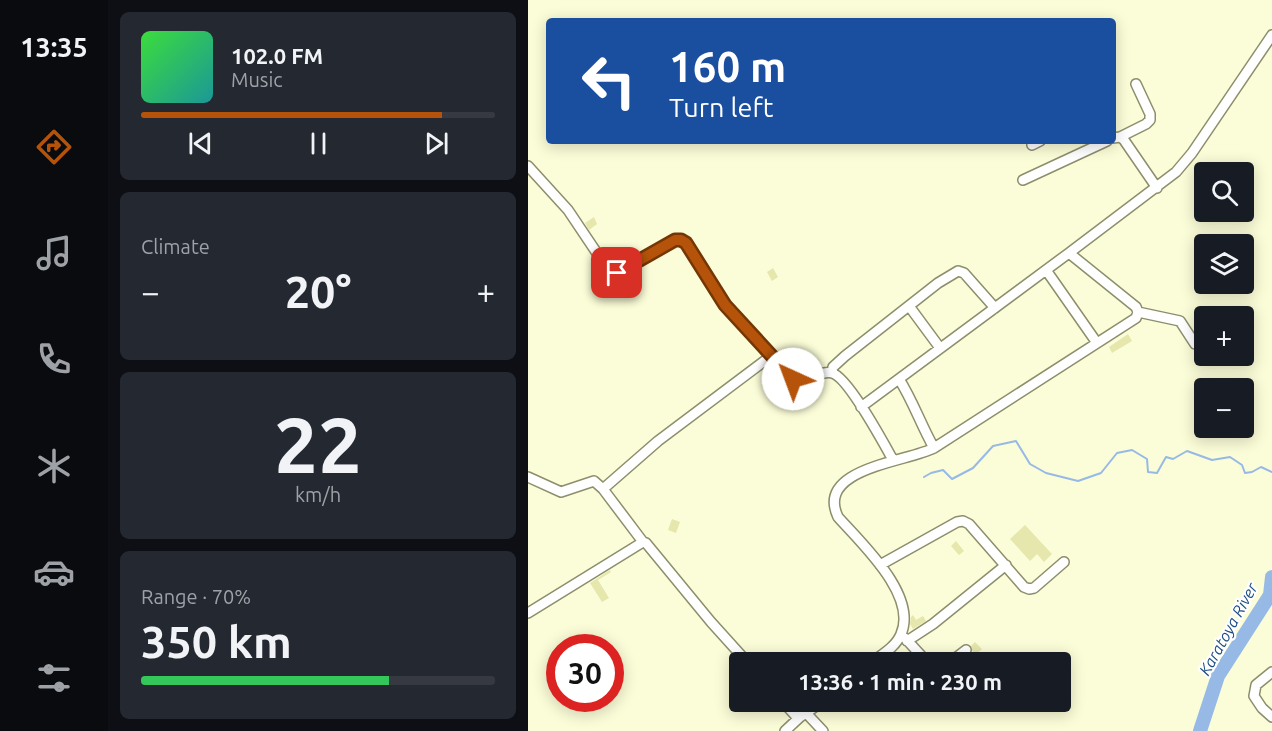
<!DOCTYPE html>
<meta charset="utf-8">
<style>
body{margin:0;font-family:Ubuntu,sans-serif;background:#242831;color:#f1f3f6;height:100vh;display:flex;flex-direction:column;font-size:22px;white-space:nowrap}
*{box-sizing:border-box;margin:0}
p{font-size:20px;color:#9ea1a6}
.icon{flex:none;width:33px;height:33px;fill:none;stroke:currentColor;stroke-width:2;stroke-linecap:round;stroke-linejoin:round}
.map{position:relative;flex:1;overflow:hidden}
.drawer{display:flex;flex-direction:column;gap:12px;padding:12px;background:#0d0f14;width:420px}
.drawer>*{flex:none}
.top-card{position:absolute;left:18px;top:18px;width:570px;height:126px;border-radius:6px;box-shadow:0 3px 15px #0003;background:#1a4fa0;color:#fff;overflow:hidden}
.fabs{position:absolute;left:666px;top:162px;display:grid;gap:12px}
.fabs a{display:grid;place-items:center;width:60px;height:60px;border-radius:6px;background:#171b24;box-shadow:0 3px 15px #0003;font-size:30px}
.speed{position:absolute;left:18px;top:634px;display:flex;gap:12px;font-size:30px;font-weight:700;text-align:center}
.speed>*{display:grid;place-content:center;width:78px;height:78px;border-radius:50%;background:#171b24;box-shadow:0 3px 15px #0003;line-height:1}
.speed .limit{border:9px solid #d22;background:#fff;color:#111}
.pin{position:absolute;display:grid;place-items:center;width:51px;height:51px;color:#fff;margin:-26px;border-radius:12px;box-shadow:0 3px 9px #0006}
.me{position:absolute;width:66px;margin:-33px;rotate:317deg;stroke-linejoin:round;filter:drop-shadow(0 0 4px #0008)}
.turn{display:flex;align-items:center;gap:21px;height:126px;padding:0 24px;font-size:27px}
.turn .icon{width:78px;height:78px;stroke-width:2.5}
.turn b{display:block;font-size:42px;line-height:51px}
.big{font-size:45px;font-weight:600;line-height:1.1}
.drawer .tile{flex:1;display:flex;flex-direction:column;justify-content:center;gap:9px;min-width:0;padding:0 21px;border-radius:9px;background:#242831}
.drawer .dial{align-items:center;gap:0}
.dial b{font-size:78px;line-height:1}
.song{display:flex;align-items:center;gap:18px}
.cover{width:72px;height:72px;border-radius:9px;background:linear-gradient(135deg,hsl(120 70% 55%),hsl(180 70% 35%))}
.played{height:6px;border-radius:3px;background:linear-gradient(90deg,#b45309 85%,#363941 85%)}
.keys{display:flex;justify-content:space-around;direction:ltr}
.heat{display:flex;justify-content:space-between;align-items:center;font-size:33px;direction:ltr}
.charge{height:9px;border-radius:4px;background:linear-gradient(90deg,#34c759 70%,#363941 0)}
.trip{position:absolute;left:201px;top:652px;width:342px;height:60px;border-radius:6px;background:#171b24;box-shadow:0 3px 15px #0003;font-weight:600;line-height:60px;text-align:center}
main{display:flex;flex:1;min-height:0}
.tabs{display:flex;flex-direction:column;width:108px;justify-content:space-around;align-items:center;background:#090b0e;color:#9ea1a6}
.tabs .icon{width:42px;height:42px}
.tabs .selected{color:#b45309}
.tabs b{font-size:27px;color:#f1f3f6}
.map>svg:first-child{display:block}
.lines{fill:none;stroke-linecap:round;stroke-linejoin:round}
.stream{stroke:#96b9e6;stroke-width:2}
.river{stroke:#96b9e6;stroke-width:14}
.building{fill:#e5e7ad}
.minor-casing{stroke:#8d8e6c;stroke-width:12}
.minor{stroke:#fff;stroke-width:9}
.route-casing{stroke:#753606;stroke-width:15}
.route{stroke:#b45309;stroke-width:10}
.labels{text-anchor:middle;stroke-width:4.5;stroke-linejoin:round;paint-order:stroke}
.water-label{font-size:16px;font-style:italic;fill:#1c4c83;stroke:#fff}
</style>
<main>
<nav class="tabs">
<b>13:35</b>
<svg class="icon selected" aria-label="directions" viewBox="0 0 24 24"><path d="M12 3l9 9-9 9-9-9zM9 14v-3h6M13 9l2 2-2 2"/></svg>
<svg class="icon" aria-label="music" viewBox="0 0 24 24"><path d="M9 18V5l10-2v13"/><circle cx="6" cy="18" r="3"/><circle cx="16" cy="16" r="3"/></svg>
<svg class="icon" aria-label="phone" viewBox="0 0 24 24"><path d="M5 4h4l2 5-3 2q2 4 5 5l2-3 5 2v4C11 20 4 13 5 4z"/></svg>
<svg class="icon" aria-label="climate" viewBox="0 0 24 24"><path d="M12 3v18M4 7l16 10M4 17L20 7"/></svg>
<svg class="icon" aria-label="car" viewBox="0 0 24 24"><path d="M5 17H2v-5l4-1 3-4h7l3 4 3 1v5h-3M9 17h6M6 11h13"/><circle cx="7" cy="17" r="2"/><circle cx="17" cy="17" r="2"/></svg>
<svg class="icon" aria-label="filters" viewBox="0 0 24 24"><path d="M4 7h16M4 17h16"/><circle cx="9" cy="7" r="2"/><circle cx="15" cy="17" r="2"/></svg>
</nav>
<section class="drawer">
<div class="tile">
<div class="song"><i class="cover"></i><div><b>102.0 FM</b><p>Music</p></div></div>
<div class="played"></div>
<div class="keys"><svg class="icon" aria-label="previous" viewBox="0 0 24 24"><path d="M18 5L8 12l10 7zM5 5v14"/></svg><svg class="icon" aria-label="pause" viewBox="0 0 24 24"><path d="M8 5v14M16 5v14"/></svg><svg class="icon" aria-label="next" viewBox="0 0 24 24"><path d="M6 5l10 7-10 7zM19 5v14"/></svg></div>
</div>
<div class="tile"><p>Climate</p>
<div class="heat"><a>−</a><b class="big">20°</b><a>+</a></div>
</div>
<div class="tile dial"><b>22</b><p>km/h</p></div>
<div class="tile"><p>Range · 70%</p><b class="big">350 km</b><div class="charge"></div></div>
</section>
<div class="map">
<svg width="744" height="731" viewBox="0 0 744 731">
<rect width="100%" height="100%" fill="#fbfdd8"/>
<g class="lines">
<path class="stream" d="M396 477 403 473 415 470 424 479 445 468 465 446 488 441 502 464 518 473 550 481 573 473 589 453 604 450 619 459 620 472 629 473 638 457 645 459 659 451 684 460 702 457 714 465 717 473 724 472 733 467 744 472"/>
<path class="river" d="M672 731 690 676 742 595 744 577"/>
</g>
<path class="building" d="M66 217 69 224 61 230 57 223Z
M245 268 250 277 244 281 239 272Z
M81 280 84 281 89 286 75 295 70 287Z
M600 334 604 341 584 353 581 347Z
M144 519 152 522 148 533 140 530Z
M497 525 524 554 516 562 509 554 502 561 482 539Z
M428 541 436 551 431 555 423 546Z
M82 570 83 572 70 580 81 598 74 602 62 583Z
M385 615 388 620 395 616 398 621 385 629 382 624 383 617Z
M447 642 454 649 446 656 443 646Z"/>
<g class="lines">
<defs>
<path id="minor" d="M592 137 618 124 622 120V114L608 84
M585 138 592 137 596 140 629 188
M504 145 512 141
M0 166 40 210 83 274 89 273 147 240H152L158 243 197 305 265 379C281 386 291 369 304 373 320 377 356 444 365 460
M495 180 579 141
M518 270 569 343
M381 306 412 348
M610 312 652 321 667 344
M304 373 305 367 317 356 410 283 430 271 436 273 467 308
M371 379C385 401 393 425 406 448
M333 407 541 253
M0 477 33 492 66 481 75 489 115 542
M75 489 130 441 243 356
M352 565 429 522 435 521 441 524 496 587 501 589 506 588 536 562
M0 613 115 542 118 543 183 622 220 663
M377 638 400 663
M379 641 405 624 478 565
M343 663C353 655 368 647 373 634 390 595 333 543 310 517 287 468 379 462 406 448L608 318 610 312 608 307 541 253 648 172 664 153 744 35
M421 663 438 650
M744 672 728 685 726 696 734 708 744 717
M255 702 267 715 272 717 294 702
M279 714 295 731
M257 731 272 717"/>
</defs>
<use href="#minor" class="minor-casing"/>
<use href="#minor" class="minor"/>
</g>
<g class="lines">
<defs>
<path id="route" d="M89 273 147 240H153L158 243 197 305 265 379"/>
</defs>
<use href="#route" class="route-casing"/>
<use href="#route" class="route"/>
</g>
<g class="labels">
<g class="water-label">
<text transform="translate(700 629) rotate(-61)" y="6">Karatoya River</text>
</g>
</g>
</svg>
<div class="fabs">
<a><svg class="icon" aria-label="search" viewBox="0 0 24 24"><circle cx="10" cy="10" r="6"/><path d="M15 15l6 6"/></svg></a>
<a><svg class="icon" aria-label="layers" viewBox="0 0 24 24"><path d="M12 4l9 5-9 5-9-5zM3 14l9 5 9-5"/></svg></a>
<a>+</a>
<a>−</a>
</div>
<div class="speed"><div class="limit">30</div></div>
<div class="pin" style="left:89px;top:273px;background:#d93025"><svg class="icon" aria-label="arrive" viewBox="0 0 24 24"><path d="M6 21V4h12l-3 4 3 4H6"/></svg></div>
<svg class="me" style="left:265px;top:379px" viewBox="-20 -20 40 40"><circle r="19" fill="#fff"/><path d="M0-13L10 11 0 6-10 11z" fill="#b45309"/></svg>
<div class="trip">13:36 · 1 min · 230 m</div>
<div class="top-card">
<div class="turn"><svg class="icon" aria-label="left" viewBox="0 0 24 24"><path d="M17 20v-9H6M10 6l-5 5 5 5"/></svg><div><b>160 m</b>Turn left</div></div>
</div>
</div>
</main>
